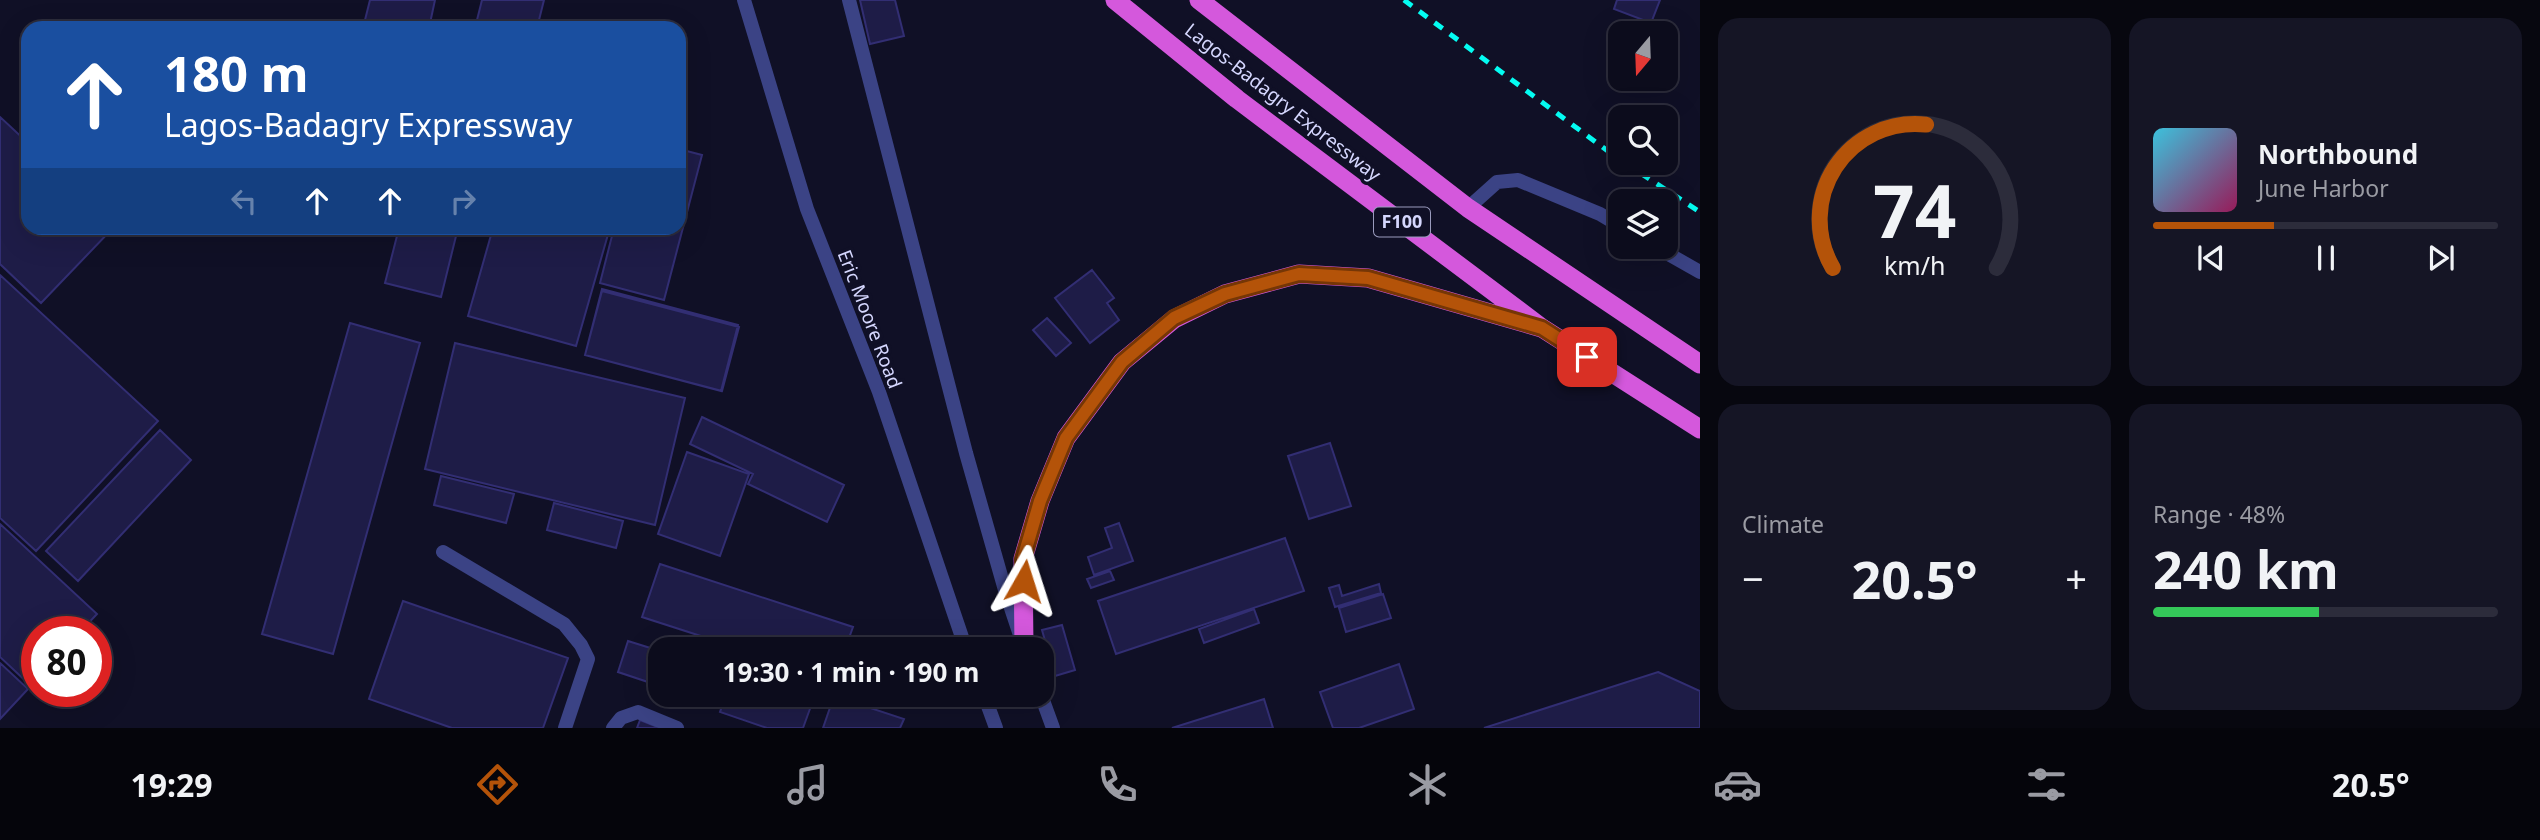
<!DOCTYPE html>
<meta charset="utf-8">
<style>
body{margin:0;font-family:"Noto Sans",sans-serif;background:#151525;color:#f1f3f6;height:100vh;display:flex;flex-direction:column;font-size:26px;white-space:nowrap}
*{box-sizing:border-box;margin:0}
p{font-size:23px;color:#9a9ba3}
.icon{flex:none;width:38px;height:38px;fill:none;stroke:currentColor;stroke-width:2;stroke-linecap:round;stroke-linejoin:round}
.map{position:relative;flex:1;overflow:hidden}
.panel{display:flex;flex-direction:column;gap:18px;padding:18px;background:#07070f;width:840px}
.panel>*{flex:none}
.hud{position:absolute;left:21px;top:21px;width:665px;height:214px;border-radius:21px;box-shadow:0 7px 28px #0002,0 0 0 2px #2c2c3b;background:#1a4fa0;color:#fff;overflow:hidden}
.needle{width:46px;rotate:199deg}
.controls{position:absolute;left:1608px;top:21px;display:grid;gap:14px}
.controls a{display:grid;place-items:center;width:70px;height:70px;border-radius:14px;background:#0c0c1c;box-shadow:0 7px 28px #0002,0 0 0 2px #2c2c3b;font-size:35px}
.speed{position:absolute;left:21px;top:616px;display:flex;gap:14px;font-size:35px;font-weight:700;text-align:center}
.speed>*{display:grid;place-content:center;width:91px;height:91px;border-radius:50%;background:#0c0c1c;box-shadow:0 7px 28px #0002,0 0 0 2px #2c2c3b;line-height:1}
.speed .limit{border:10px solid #d22;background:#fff;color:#111}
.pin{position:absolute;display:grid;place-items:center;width:60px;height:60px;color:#fff;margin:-30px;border-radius:14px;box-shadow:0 4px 10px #0006}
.me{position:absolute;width:77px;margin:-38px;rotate:6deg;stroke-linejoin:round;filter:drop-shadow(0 0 5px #0008)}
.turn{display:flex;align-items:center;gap:24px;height:147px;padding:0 28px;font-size:32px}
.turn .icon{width:91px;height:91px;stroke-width:2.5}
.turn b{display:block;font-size:49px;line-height:60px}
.lanes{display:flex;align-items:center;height:66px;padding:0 28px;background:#0003;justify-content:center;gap:35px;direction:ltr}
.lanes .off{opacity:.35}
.big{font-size:52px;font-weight:700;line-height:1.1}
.panel .widget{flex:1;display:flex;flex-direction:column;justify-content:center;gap:10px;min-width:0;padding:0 24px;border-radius:21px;background:#151525}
.panel .dial{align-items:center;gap:0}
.dial svg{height:182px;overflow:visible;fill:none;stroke:#2c2c3b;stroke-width:7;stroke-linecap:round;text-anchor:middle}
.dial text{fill:#f1f3f6;stroke:none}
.song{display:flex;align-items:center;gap:21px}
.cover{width:84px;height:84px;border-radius:10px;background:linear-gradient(135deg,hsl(190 70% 55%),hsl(330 70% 35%))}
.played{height:7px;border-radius:4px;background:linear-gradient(90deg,#b45309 35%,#2c2c3b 35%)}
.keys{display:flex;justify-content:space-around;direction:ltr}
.heat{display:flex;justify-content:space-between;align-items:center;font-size:38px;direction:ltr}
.charge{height:10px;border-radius:5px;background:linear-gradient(90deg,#34c759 48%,#2c2c3b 0)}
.panel .tiles{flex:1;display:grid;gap:18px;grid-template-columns:repeat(2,1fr)}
.trip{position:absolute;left:648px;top:637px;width:406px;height:70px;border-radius:21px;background:#0c0c1c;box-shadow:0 7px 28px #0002,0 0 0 2px #2c2c3b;font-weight:700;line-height:70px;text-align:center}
.dock{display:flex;height:112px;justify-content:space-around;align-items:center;background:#05050b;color:#9a9ba3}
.dock .icon{width:49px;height:49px}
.dock .on{color:#b45309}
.dock b{font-size:32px;color:#f1f3f6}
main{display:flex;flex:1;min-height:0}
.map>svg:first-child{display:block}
.building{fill:#1e1c47;stroke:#322e73;stroke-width:2}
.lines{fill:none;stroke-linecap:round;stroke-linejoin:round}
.service{stroke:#3b4385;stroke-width:14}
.minor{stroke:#3b4385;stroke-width:14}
.tertiary{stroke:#3b4385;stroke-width:14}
.trunk{stroke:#d458dc;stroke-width:19}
.rail{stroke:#04fcf2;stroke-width:5;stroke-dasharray:10 9;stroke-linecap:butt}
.route-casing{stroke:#753606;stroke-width:18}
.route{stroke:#b45309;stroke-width:12}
.labels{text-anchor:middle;stroke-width:7;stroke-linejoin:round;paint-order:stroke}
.shield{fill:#101026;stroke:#9a9bbd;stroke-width:2}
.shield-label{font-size:18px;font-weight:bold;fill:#d5d7fe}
.street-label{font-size:19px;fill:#d5d7fe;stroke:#101026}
</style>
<main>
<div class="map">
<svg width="1700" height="728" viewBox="0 0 1700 728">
<rect width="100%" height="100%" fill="#101026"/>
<path class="building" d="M370 0H435L429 28H363Z
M482 0H544L537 28H475Z
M860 0H895L904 36 870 44Z
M1617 0H1660L1651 23 1614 9Z
M0 117 28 143V228H113L41 303 0 264Z
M679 149 702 155 664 300 600 283 614 228H679Z
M399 228H458L441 297 385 283Z
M493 228H597L609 231 576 346 468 316Z
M1092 270 1114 298 1107 303 1119 320 1090 343 1055 298Z
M0 275 158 421 36 551 0 518Z
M602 289 738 325 721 391 585 355Z
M602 291 739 327 722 391 585 355Z
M1047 318 1071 343 1056 356 1033 330Z
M350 323 420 343 333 654 262 634Z
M455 343 685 398 655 525 425 469Z
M702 417 844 485 827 522 748 484 753 474 690 444Z
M160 430 191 460 78 581 46 551Z
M1330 443 1351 506 1309 519 1288 456Z
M687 452 749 474 720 556 658 534Z
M441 476 514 494 506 523 434 505Z
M554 503 623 521 616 548 547 530Z
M1119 523 1133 561 1094 575 1088 557 1112 548 1105 528Z
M0 524 97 614 80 632H37V678L30 685 0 657Z
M1285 538 1304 591 1116 654 1098 601Z
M660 564 853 627 845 649H741L642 617Z
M1110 571 1114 580 1091 588 1087 579Z
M1379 584 1381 593 1335 607 1329 588 1339 585 1342 596Z
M1383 594 1391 618 1346 632 1339 608Z
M403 601 568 658 543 728H452L369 699Z
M1254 609 1259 623 1204 643 1199 629Z
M1062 625 1075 670 1055 676 1042 630Z
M628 641 660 651V686L618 672Z
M0 663 28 689 0 719Z
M1399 664 1414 709 1359 728H1333L1320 692Z
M1658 672 1700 691V728H1484Z
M726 695H777L811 706 803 728H767L720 712Z
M834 696 904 719 900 728H823Z
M1264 699 1273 728H1172Z
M640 720 660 728H637Z"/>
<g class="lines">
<path class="service" d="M1468 208 1497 182 1518 180 1600 214 1620 226
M1656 247 1700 272
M443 552 564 624 581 645 588 659 565 728"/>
<path class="minor" d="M613 728 621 718 638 712 677 728"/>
<path class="tertiary" d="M744 0 807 209 879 392 966 649
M849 0 966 453 1005 590 1020 635
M984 695 996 728
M1041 695 1053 728"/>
<path class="trunk" d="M1115 0 1237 99 1542 328 1700 429
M1199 0 1468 208 1700 364
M1024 647 1023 559 1040 501 1066 438 1122 362 1174 319 1225 294 1299 274 1368 278 1542 328"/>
<path class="rail" d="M1404 0 1620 160
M1625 163 1700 212"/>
</g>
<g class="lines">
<defs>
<path id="route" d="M1024 581 1023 559 1040 501 1066 438 1122 362 1174 318 1225 294 1299 274 1368 278 1542 328 1587 357"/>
</defs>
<use href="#route" class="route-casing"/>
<use href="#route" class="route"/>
</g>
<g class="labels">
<rect class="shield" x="1374" y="207.5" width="56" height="29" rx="5"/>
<g class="shield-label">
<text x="1402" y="228">F100</text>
</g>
<g class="street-label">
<text transform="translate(1283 102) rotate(38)" y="7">Lagos-Badagry Expressway</text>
<text transform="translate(870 319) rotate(69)" y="7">Eric Moore Road</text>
</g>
</g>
</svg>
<div class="controls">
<a><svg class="needle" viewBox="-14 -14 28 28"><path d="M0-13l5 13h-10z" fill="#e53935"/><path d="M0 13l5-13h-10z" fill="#9a9ba3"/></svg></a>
<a><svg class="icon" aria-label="search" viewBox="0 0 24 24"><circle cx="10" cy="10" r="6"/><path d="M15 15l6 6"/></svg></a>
<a><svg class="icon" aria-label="layers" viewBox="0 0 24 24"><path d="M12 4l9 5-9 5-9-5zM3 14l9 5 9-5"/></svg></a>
</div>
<div class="speed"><div class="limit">80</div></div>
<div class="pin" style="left:1587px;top:357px;background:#d93025"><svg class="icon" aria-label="arrive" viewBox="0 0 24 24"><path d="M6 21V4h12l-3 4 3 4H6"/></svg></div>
<svg class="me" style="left:1024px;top:581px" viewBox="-20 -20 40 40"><path d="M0-17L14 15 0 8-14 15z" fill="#b45309" stroke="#fff" stroke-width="4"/></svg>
<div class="trip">19:30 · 1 min · 190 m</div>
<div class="hud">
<div class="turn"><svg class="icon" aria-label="ahead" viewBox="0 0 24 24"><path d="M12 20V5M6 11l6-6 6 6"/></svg><div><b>180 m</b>Lagos-Badagry Expressway</div></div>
<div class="lanes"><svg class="icon off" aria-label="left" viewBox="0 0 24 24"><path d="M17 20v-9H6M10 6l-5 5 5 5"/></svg><svg class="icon" aria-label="ahead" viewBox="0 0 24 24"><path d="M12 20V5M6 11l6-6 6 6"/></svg><svg class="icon" aria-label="ahead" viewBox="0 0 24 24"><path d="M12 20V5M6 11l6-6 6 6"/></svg><svg class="icon off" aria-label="right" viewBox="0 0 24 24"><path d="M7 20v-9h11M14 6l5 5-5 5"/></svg></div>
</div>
</div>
<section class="panel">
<div class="tiles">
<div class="widget dial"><svg viewBox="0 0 100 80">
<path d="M14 69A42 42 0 1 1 86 69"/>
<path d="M14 69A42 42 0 0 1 55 6" stroke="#b45309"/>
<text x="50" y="56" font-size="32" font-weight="700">74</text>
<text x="50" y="72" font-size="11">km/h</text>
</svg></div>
<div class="widget">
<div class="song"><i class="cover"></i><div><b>Northbound</b><p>June Harbor</p></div></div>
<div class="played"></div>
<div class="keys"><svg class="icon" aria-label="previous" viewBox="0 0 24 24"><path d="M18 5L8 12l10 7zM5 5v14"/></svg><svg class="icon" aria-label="pause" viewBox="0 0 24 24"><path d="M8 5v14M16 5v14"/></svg><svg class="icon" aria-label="next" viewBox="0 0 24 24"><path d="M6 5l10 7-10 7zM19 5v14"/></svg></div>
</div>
<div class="widget"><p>Climate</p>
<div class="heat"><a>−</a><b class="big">20.5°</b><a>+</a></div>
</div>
<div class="widget"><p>Range · 48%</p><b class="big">240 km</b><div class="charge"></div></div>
</div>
</section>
</main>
<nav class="dock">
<b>19:29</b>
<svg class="icon on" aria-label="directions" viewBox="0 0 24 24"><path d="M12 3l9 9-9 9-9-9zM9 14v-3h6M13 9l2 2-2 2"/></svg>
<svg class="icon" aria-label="music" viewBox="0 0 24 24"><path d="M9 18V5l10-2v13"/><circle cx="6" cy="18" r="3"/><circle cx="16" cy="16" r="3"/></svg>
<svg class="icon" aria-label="phone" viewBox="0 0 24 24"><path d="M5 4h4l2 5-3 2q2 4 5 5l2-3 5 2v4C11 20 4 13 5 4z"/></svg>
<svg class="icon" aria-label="climate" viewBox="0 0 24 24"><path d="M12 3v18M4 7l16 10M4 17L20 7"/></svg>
<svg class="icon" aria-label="car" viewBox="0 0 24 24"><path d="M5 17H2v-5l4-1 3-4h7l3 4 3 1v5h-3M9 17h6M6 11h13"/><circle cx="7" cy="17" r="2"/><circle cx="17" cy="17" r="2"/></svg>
<svg class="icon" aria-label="filters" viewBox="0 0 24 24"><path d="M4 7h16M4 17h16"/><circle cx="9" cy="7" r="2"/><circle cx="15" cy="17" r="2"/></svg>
<b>20.5°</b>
</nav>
